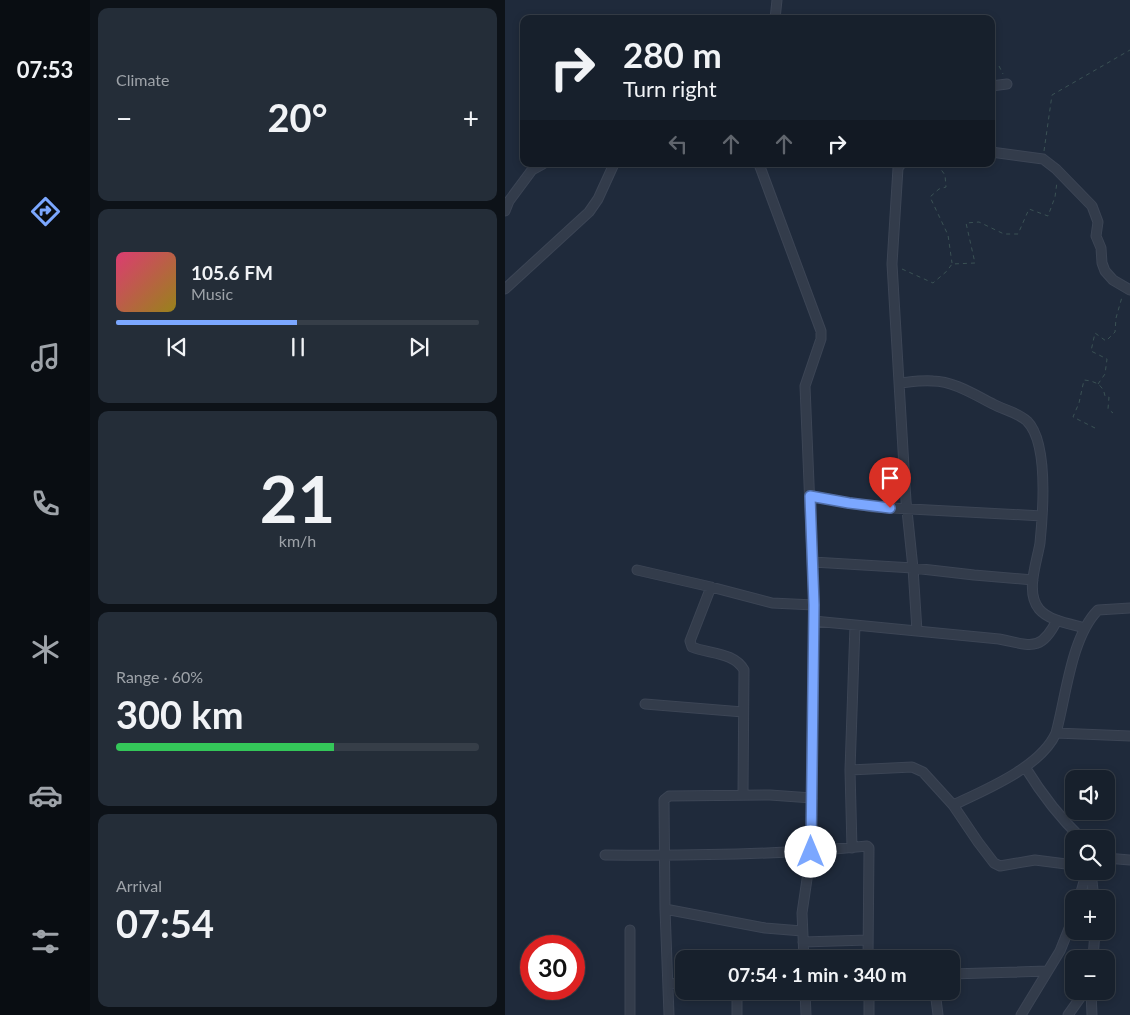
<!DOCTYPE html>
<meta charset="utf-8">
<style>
body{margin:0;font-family:Lato,sans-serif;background:#242d38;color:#f1f3f6;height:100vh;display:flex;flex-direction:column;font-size:19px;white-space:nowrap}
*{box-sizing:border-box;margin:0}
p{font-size:16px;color:#9ea3a9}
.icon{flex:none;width:28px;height:28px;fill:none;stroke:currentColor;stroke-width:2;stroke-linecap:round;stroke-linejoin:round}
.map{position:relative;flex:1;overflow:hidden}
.panel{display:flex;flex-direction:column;gap:8px;padding:8px;background:#0d1218;width:415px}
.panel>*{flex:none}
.guide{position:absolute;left:15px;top:15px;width:475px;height:152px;border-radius:10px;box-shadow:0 2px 8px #0003,0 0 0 1px #363e48;background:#17202c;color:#f1f3f6;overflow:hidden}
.fabs{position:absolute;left:560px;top:770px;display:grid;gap:10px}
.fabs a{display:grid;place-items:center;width:50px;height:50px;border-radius:10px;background:#17202c;box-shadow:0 2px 8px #0003,0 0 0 1px #363e48;font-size:25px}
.speed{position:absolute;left:15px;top:935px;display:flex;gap:10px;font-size:25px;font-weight:700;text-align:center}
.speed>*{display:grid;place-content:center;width:65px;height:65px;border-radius:50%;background:#17202c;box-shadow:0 2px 8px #0003,0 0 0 1px #363e48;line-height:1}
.speed .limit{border:8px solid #d22;background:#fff;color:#111}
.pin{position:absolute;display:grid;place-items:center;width:42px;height:42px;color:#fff;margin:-51px -21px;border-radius:50% 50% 50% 0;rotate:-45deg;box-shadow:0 0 5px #0007}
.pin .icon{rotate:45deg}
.me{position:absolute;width:55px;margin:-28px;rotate:0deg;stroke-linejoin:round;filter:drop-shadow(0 0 4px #0008)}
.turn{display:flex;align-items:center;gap:18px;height:105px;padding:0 20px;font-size:22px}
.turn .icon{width:65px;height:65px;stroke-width:2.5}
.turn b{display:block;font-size:35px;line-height:42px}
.lanes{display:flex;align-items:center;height:48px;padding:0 20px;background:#0003;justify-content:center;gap:25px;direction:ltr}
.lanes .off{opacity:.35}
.big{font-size:38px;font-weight:700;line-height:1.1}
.panel .widget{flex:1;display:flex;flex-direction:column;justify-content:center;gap:8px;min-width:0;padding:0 18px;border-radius:10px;background:#242d38}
.panel .dial{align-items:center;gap:0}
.dial b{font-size:65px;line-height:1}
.song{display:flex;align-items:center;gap:15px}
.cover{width:60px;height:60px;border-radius:8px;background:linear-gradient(135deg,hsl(340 70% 55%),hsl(50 70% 35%))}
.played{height:5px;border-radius:2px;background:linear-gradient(90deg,#7ba7ff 50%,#363e48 50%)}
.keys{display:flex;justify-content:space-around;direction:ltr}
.heat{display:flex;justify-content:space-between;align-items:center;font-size:28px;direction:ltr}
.charge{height:8px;border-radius:4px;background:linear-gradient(90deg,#34c759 60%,#363e48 0)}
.trip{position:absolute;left:170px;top:950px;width:285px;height:50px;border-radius:10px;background:#17202c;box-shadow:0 2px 8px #0003,0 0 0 1px #363e48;font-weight:700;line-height:50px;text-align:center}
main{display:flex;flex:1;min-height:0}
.menu{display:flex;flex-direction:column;width:90px;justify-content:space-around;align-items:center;background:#090d12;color:#9ea3a9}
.menu .icon{width:35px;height:35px}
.menu .active{color:#7ba7ff}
.menu b{font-size:22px;color:#f1f3f6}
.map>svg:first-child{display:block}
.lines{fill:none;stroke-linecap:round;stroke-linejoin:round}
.minor-casing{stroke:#3c4555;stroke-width:11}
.path{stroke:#3a5154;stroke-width:1;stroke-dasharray:4 4;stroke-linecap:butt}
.minor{stroke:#333c4b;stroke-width:9}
.route-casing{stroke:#506da6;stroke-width:12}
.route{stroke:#7ba7ff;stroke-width:9}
</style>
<main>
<nav class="menu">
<b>07:53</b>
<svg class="icon active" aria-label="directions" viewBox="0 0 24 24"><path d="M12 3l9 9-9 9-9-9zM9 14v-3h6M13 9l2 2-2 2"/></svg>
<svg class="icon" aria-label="music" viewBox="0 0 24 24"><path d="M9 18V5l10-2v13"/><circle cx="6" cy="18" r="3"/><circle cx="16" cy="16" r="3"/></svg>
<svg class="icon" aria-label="phone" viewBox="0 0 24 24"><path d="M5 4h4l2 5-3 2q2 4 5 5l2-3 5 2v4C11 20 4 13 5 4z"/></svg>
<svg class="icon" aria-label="climate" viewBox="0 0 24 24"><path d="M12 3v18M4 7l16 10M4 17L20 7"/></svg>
<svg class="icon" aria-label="car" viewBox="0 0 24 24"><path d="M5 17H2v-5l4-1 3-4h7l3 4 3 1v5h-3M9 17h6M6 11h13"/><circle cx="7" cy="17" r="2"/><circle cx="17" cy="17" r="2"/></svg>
<svg class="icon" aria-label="filters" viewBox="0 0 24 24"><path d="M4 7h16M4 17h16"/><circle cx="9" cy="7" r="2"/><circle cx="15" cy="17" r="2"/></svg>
</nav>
<section class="panel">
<div class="widget"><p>Climate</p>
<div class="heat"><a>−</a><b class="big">20°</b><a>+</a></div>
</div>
<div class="widget">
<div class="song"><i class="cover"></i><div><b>105.6 FM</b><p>Music</p></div></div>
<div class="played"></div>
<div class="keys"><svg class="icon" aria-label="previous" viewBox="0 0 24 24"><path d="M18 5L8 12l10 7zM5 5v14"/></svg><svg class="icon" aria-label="pause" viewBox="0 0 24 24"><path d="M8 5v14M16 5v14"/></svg><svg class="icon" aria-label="next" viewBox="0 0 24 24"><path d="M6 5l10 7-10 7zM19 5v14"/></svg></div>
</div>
<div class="widget dial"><b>21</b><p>km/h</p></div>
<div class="widget"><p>Range · 60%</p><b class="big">300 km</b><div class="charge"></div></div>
<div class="widget"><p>Arrival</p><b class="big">07:54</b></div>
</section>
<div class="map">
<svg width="625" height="1015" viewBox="0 0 625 1015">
<rect width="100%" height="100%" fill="#1f2a3b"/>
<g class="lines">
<defs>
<path id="minor" d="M270 19 272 0
M486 86 502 84
M486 152 538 159 551 169 587 206 593 222 591 236 596 248 597 263 600 271 608 280 625 290
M254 164 316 331V339L300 386 309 605 306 852 297 913 299 959
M396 164 393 168 387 264 401 501 408 568 412 631
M0 211 4 201 27 170 38 164
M0 289 84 212 93 199 109 164
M394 383C405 382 417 380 428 381 448 381 470 395 488 404 499 410 512 412 522 421 544 443 538 513 535 543 532 562 520 592 534 609 544 621 566 624 580 628
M305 496 368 507 537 516
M308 562 408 568 469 575 528 580
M132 570 206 587 267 603 309 605
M206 587 185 641 187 647C204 654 229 652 239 670L238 794
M309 621 494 639C525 645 536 653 552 620
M140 704 238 712
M551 733 625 736
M520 767C536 793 555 818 577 839
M345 770 407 767 418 772 448 805 473 842 489 863 495 866 530 860 569 865
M448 805C480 790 536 767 551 733 561 697 566 637 593 610L625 608
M347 848 345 770 350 625
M100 855C187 856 275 855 362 846L364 848 363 959
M601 858 625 860
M584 871 587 881 589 899
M574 899 582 871
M160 909 260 928 297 931
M125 930V1015
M298 942 363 940
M588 959 590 931
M446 974 542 971
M163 984 179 983
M232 991V1015
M300 991 301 1015
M364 991V1015
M430 991 433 1015
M586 991 587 1015
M164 1015 160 909 159 800 164 796 265 795 307 798
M516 1015 555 951 569 916
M563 1015 580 991"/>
</defs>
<use href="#minor" class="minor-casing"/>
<path class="path" d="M486 66H494L498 74
M539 151 547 95 625 50
M432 164 440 175 441 187 434 189 425 197 443 235 447 263
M397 269 428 283 442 271 447 264 470 263 461 223 474 222 499 234H513L524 209 543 216 550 197 552 182
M593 384 600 374 602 359 586 351 590 333 601 341 610 332 611 318 617 297
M590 428 568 417 574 403 579 380C589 381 598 384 600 396L604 397 603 409 608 413"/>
<use href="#minor" class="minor"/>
</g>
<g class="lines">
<defs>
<path id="route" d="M306 852 309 605 305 496 344 503 385 508"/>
</defs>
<use href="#route" class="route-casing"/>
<use href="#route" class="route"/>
</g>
</svg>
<div class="fabs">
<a><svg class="icon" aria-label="sound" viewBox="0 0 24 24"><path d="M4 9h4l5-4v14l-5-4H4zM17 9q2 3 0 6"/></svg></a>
<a><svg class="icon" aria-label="search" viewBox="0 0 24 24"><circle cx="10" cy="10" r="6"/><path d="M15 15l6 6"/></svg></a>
<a>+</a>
<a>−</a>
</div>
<div class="speed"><div class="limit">30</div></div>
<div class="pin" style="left:385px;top:508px;background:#d93025"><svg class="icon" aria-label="arrive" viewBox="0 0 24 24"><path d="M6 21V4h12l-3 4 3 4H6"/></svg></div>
<svg class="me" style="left:306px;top:852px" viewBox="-20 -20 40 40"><circle r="19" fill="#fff"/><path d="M0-13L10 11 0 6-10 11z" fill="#7ba7ff"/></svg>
<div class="trip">07:54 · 1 min · 340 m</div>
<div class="guide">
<div class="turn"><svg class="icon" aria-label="right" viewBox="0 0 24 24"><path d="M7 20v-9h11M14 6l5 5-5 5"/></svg><div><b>280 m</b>Turn right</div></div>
<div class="lanes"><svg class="icon off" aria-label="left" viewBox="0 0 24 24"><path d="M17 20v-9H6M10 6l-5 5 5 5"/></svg><svg class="icon off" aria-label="ahead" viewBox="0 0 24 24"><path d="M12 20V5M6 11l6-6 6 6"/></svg><svg class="icon off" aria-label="ahead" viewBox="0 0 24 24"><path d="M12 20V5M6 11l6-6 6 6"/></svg><svg class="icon" aria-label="right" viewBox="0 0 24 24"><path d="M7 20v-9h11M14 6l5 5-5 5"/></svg></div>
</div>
</div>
</main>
